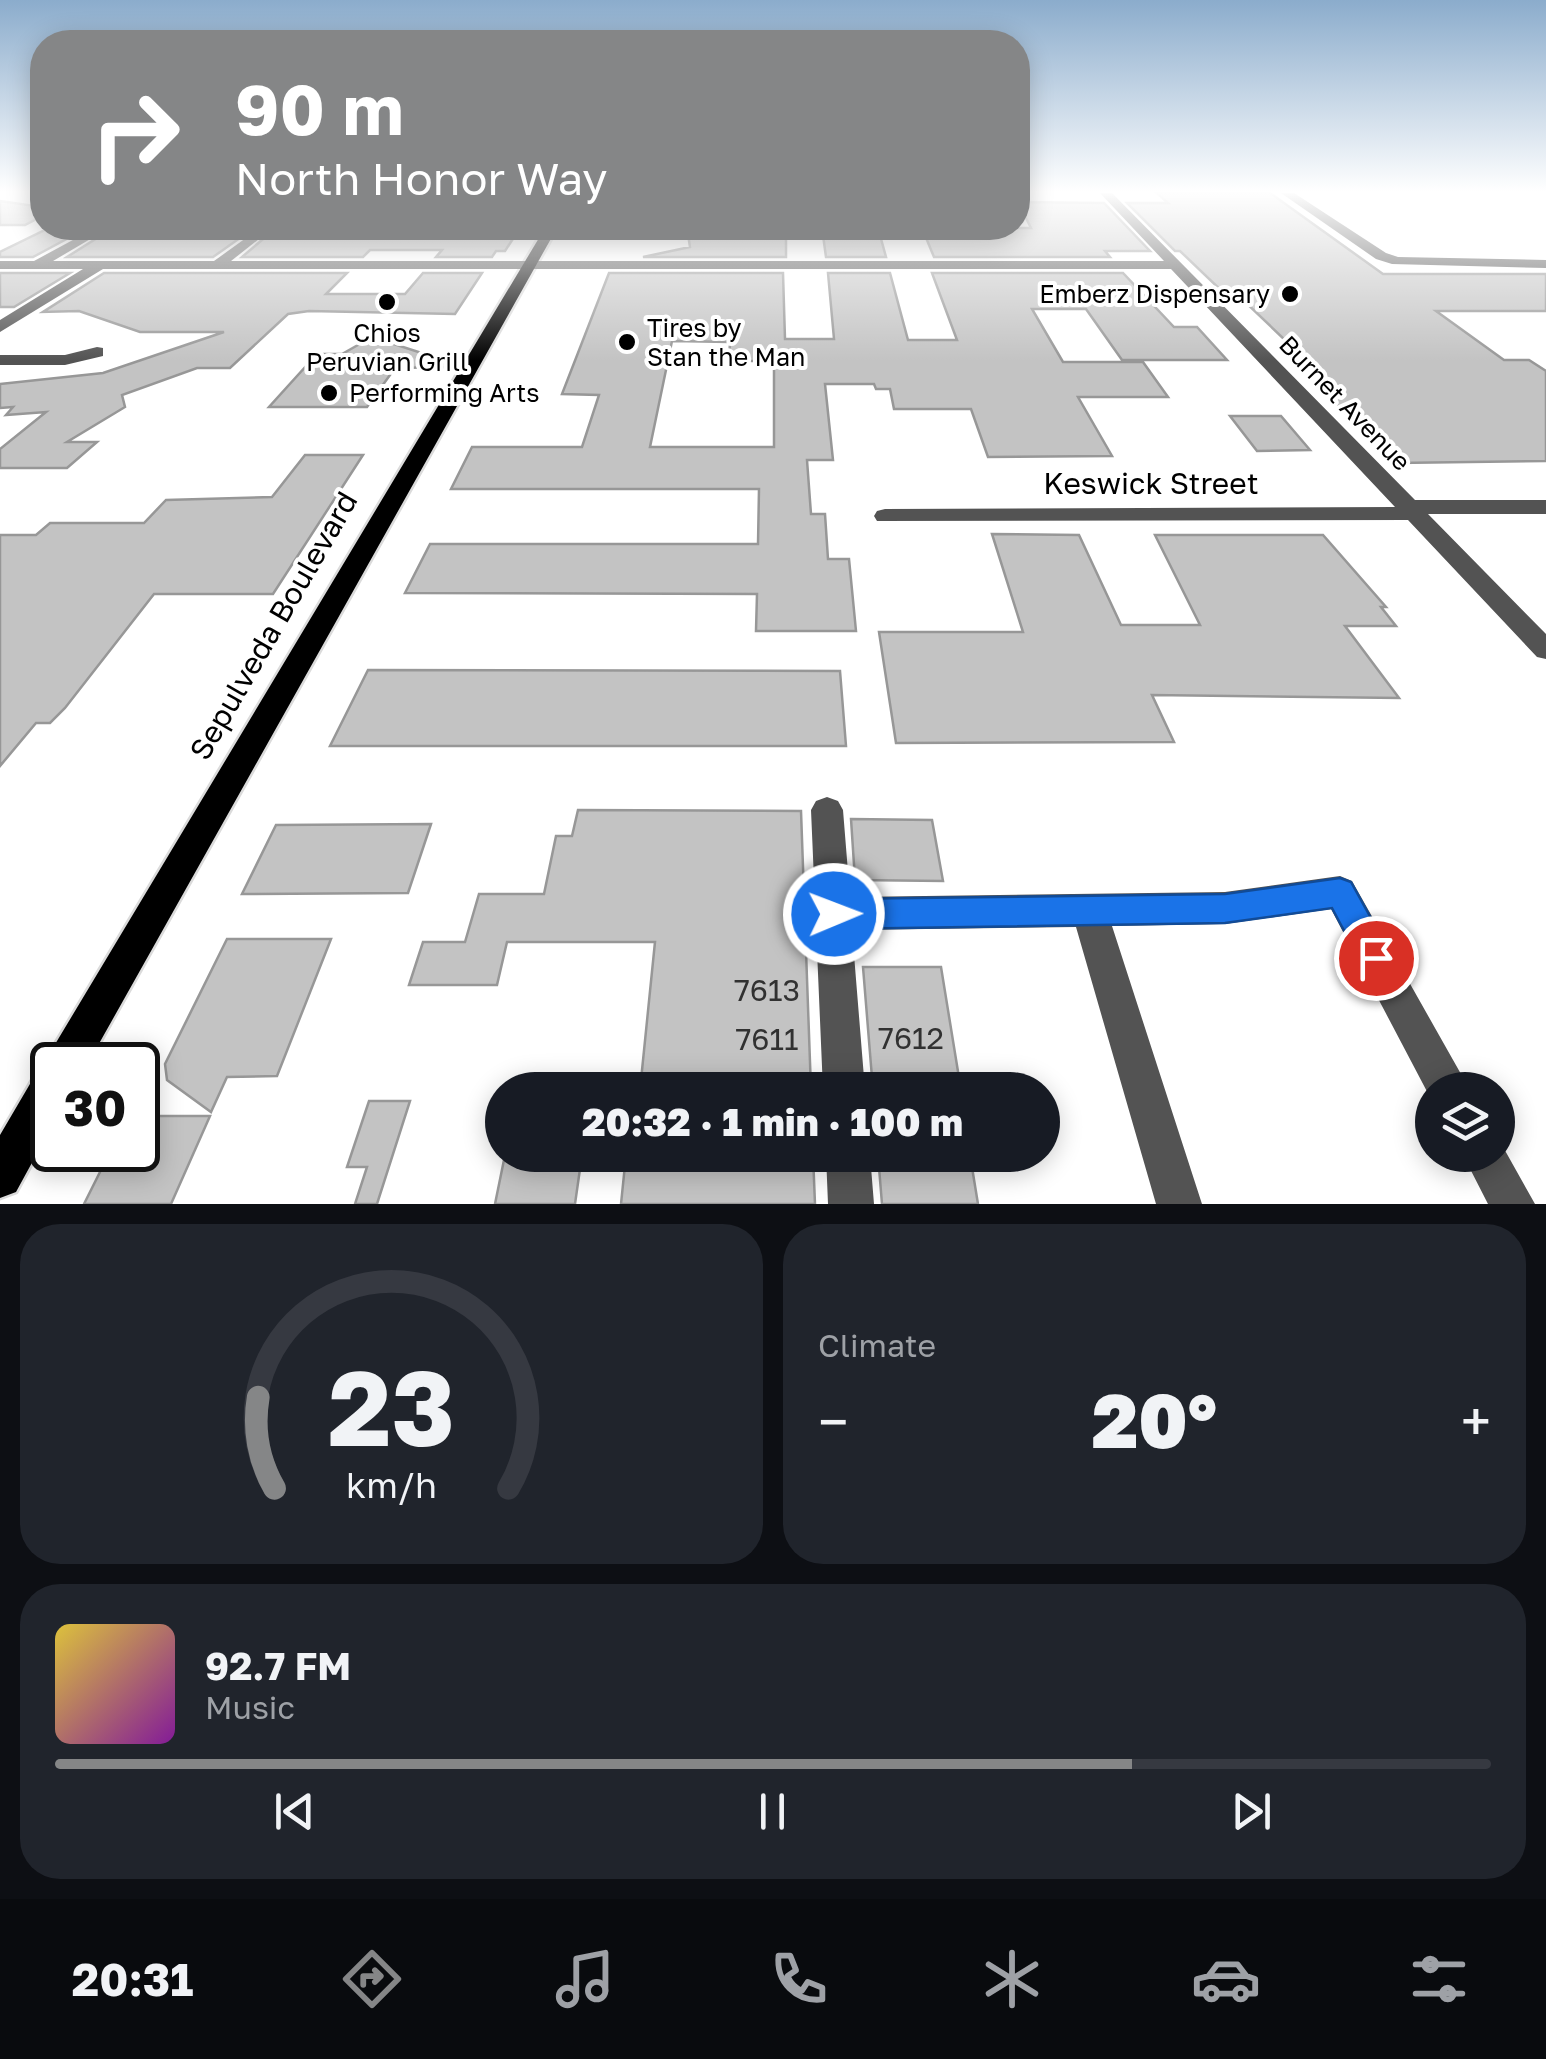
<!DOCTYPE html>
<meta charset="utf-8">
<style>
body{margin:0;font-family:"Golos Text",sans-serif;background:#20242c;color:#f1f3f6;height:100vh;display:flex;flex-direction:column;font-size:38px;white-space:nowrap}
*{box-sizing:border-box;margin:0}
p{font-size:32px;color:#9ea1a6}
.icon{flex:none;width:55px;height:55px;fill:none;stroke:currentColor;stroke-width:2;stroke-linecap:round;stroke-linejoin:round}
.map{position:relative;height:1204px;overflow:hidden}
.drawer{display:flex;flex-direction:column;gap:20px;padding:20px;background:#0d0f14;flex:1}
.drawer>*{flex:none}
.banner{position:absolute;left:30px;top:30px;width:1000px;height:210px;border-radius:40px;box-shadow:0 5px 25px #0003;background:#858687;color:#fff;overflow:hidden}
.controls{position:absolute;left:1415px;top:1072px;display:grid;gap:20px}
.controls a{display:grid;place-items:center;width:100px;height:100px;border-radius:50%;background:#171b24;box-shadow:0 5px 25px #0003;font-size:50px}
.speed{position:absolute;left:30px;top:1042px;display:flex;gap:20px;font-size:50px;font-weight:700;text-align:center}
.speed>*{display:grid;place-content:center;width:130px;height:130px;border-radius:50%;background:#171b24;box-shadow:0 5px 25px #0003;line-height:1}
.speed .limit{border:5px solid #111;border-radius:15px;background:#fff;color:#111}
.pin{position:absolute;display:grid;place-items:center;width:85px;height:85px;color:#fff;margin:-42px;border:5px solid #fff;border-radius:50%;box-shadow:0 2px 10px #0007}
.me{position:absolute;width:110px;margin:-55px;rotate:89deg;stroke-linejoin:round;filter:drop-shadow(0 0 8px #0008)}
.turn{display:flex;align-items:center;gap:35px;height:210px;padding:0 40px;font-size:45px}
.turn .icon{width:130px;height:130px;stroke-width:2.5}
.turn b{display:block;font-size:70px;line-height:85px}
.big{font-size:75px;font-weight:800;line-height:1.1}
.drawer .widget{flex:1;display:flex;flex-direction:column;justify-content:center;gap:15px;min-width:0;padding:0 35px;border-radius:40px;background:#20242c}
.drawer .dial{align-items:center;gap:0}
.dial svg{height:260px;overflow:visible;fill:none;stroke:#363941;stroke-width:7;stroke-linecap:round;text-anchor:middle}
.dial text{fill:#f1f3f6;stroke:none}
.song{display:flex;align-items:center;gap:30px}
.cover{width:120px;height:120px;border-radius:15px;background:linear-gradient(135deg,hsl(50 70% 55%),hsl(290 70% 35%))}
.played{height:10px;border-radius:5px;background:linear-gradient(90deg,#858687 75%,#363941 75%)}
.keys{display:flex;justify-content:space-around;direction:ltr}
.heat{display:flex;justify-content:space-between;align-items:center;font-size:55px;direction:ltr}
.drawer .tiles{flex:1;display:grid;gap:20px;grid-template-columns:1fr 1fr}
.widget:last-child{grid-column:span 2}
.trip{position:absolute;left:485px;top:1072px;width:575px;height:100px;border-radius:50px;background:#171b24;box-shadow:0 5px 25px #0003;font-weight:800;line-height:100px;text-align:center}
.tabs{display:flex;height:160px;justify-content:space-around;align-items:center;background:#090b0e;color:#9ea1a6}
.tabs .icon{width:70px;height:70px}
.tabs .current{color:#858687}
.tabs b{font-size:45px;color:#f1f3f6}
.map>svg:first-child{display:block}
.building{fill:#c3c3c3;stroke:#979797;stroke-width:2.5;fill-rule:evenodd}
.lines{fill:none;stroke-linecap:round;stroke-linejoin:round}
.major-casing{stroke:#dbdbdb;stroke-width:5}
.minor{fill:#535353;fill-rule:evenodd}
.major{fill:#000;fill-rule:evenodd}
.route{fill:#1a73e8;stroke:#114b97;stroke-width:2.5}
.poi-dot{fill:#000;stroke:#fff;stroke-width:4}
.labels{text-anchor:middle;stroke-width:8;stroke-linejoin:round;paint-order:stroke}
.far-poi-label{font-size:25px;fill:#000;stroke:#fff;text-anchor:start}
.far-street-label{font-size:25px;fill:#000;stroke:#fff}
.street-label{font-size:30px;fill:#000;stroke:#fff}
.near-number-label{font-size:30px;fill:#313131}
</style>
<div class="map">
<svg width="1546" height="1204" viewBox="0 0 1546 1204">
<rect width="100%" height="100%" fill="#fff"/>
<path class="building" d="M1157 193H1270L1383 274H1546V311H1436L1504 360H1529L1546 371V461L1396 463 1292 361H1307L1241 298H1229L1180 251H1175L1127 203H1168Z
M0 201 42 207V216L25 225H0Z
M1018 202 1104 203 1150 251H1105L1110 257H934L922 228H1031Z
M49 228H87L33 257H0V252Z
M113 228H254L213 257H67Z
M276 228H367L363 231 520 228 505 251H496L492 257H436L442 250H370L363 257H242Z
M687 228H786V257H643L690 247Z
M822 228H878L886 257H826Z
M0 273H70L14 307H0Z
M104 273H347L326 294H405L423 273H482L455 314 309 311 288 314 230 368H197L122 395 125 407 67 442H97L67 468H0V449L46 412 6 415 13 407 0 408V384L103 373 224 332H140L79 311 43 312Z
M609 273H783L785 339H834L828 273H890L908 340H957L932 273H1123L1174 327H1197L1227 360H1122L1086 309H1032L1063 362H1143L1168 397H1078L1112 456 988 457 971 409H894L890 389H876L874 384H825L833 460H807L811 514H825L828 559H849L856 631H756L757 594 405 593 430 544H758L759 489H451L472 447H582L599 395 562 394ZM672 341 730 342 729 361H774V447H650Z
M372 337 453 363 452 367 395 368 367 407H269L317 354H342Z
M1230 416H1281L1310 450 1257 451Z
M305 455H363L273 594H154L65 708 50 723H36L0 766V535H36L50 523H144L166 500 272 497Z
M992 534 1079 535 1121 625H1200L1155 535H1323L1386 607H1381L1396 626H1345L1399 698 1152 695 1174 742 896 743 879 632H1023Z
M368 670 840 671 846 746H330Z
M578 810 801 811 811 1090H640L655 942H507L497 985H409L423 942H465L479 894H544L556 836H572Z
M851 819 932 820 943 881 855 880Z
M431 824 408 893 242 894 276 825Z
M227 939H331L277 1076 227 1077 211 1112 167 1080 165 1064Z
M863 967H941L961 1090H873Z
M369 1101H410L377 1204H355L367 1167H347Z
M138 1116H210L171 1204H84L111 1150H138Z
M505 1155H582L575 1204H495Z
M626 1155H813L815 1204H621Z
M878 1155H970L978 1204H882Z"/>
<g class="lines">
<defs>
<path id="major" d="M545 228H557L87 1065H52V1126L16 1192 0 1198V1135L37 1072 46 1069 51 1051Z"/>
</defs>
<use href="#major" class="major-casing"/>
<path class="minor" d="M1100 193H1112L1415 500H1546V514H1428L1546 634V659L1537 657 1408 520 877 521 874 516 877 511 885 509 1395 507 1171 269H103L0 332V320L83 269H0V261H34L95 228H109L53 261H214L260 228H273L231 261H1164Z
M1281 193H1294L1386 253 1398 257 1546 260V268L1392 264 1376 259Z
M97 347 103 348V356L65 365H0V355H65Z
M827 797 838 801 843 810 850 897 1225 892 1340 876 1352 881 1470 1090H1432V1101L1331 909 1225 924 1112 926 1202 1204H1156L1076 927 852 930 865 1090H823L811 810 816 801Z
M1498 1138 1535 1204H1488L1463 1155H1498Z
M826 1155H870L874 1204H828Z"/>
<use href="#major" class="major"/>
</g>
<linearGradient id="sky" x2="0" y2="1"><stop stop-color="#8baccc"/><stop offset="0.53" stop-color="#fff"/><stop offset="1" stop-color="#fff" stop-opacity="0"/></linearGradient>
<rect width="1546" height="361" fill="url(#sky)"/>
<path class="route" d="M1340 878 1351 882 1393 958 1388 970 1376 974 1365 970 1332 908 1225 923 834 929 822 925 817 914 822 903 834 899 1225 894Z"/>
<g class="poi-dot">
<circle cx="1290" cy="294" r="10"/>
<circle cx="387" cy="302" r="10"/>
<circle cx="627" cy="342" r="10"/>
<circle cx="329" cy="393" r="10"/>
</g>
<g class="labels">
<g class="far-poi-label">
<text x="1270" y="303" text-anchor="end">Emberz Dispensary</text>
<text x="647" y="337">Tires by<tspan x="647" dy="29">Stan the Man</tspan></text>
<text x="387" y="342" text-anchor="middle">Chios<tspan x="387" dy="29">Peruvian Grill</tspan></text>
<text x="349" y="402">Performing Arts</text>
</g>
<g class="far-street-label">
<text transform="translate(1345 403) rotate(46)" y="9">Burnet Avenue</text>
</g>
<g class="street-label">
<text x="1151" y="494">Keswick Street</text>
<text transform="translate(274 626) rotate(-60)" y="10">Sepulveda Boulevard</text>
</g>
<g class="near-number-label">
<text x="767" y="1001">7613</text>
<text x="911" y="1049">7612</text>
<text x="767" y="1050">7611</text>
</g>
</g>
</svg>
<div class="controls">
<a><svg class="icon" aria-label="layers" viewBox="0 0 24 24"><path d="M12 4l9 5-9 5-9-5zM3 14l9 5 9-5"/></svg></a>
</div>
<div class="speed"><div class="limit">30</div></div>
<div class="pin" style="left:1376px;top:958px;background:#d93025"><svg class="icon" aria-label="arrive" viewBox="0 0 24 24"><path d="M6 21V4h12l-3 4 3 4H6"/></svg></div>
<svg class="me" style="left:834px;top:914px" viewBox="-20 -20 40 40"><circle r="17" fill="#1a73e8" stroke="#fff" stroke-width="3"/><path d="M0-11L8 9 0 5-8 9z" fill="#fff"/></svg>
<div class="trip">20:32 · 1 min · 100 m</div>
<div class="banner">
<div class="turn"><svg class="icon" aria-label="right" viewBox="0 0 24 24"><path d="M7 20v-9h11M14 6l5 5-5 5"/></svg><div><b>90 m</b>North Honor Way</div></div>
</div>
</div>
<section class="drawer">
<div class="tiles">
<div class="widget dial"><svg viewBox="0 0 100 80">
<path d="M14 69A42 42 0 1 1 86 69"/>
<path d="M14 69A42 42 0 0 1 9 41" stroke="#858687"/>
<text x="50" y="56" font-size="32" font-weight="700">23</text>
<text x="50" y="72" font-size="11">km/h</text>
</svg></div>
<div class="widget"><p>Climate</p>
<div class="heat"><a>−</a><b class="big">20°</b><a>+</a></div>
</div>
<div class="widget">
<div class="song"><i class="cover"></i><div><b>92.7 FM</b><p>Music</p></div></div>
<div class="played"></div>
<div class="keys"><svg class="icon" aria-label="previous" viewBox="0 0 24 24"><path d="M18 5L8 12l10 7zM5 5v14"/></svg><svg class="icon" aria-label="pause" viewBox="0 0 24 24"><path d="M8 5v14M16 5v14"/></svg><svg class="icon" aria-label="next" viewBox="0 0 24 24"><path d="M6 5l10 7-10 7zM19 5v14"/></svg></div>
</div>
</div>
</section>
<nav class="tabs">
<b>20:31</b>
<svg class="icon current" aria-label="directions" viewBox="0 0 24 24"><path d="M12 3l9 9-9 9-9-9zM9 14v-3h6M13 9l2 2-2 2"/></svg>
<svg class="icon" aria-label="music" viewBox="0 0 24 24"><path d="M9 18V5l10-2v13"/><circle cx="6" cy="18" r="3"/><circle cx="16" cy="16" r="3"/></svg>
<svg class="icon" aria-label="phone" viewBox="0 0 24 24"><path d="M5 4h4l2 5-3 2q2 4 5 5l2-3 5 2v4C11 20 4 13 5 4z"/></svg>
<svg class="icon" aria-label="climate" viewBox="0 0 24 24"><path d="M12 3v18M4 7l16 10M4 17L20 7"/></svg>
<svg class="icon" aria-label="car" viewBox="0 0 24 24"><path d="M5 17H2v-5l4-1 3-4h7l3 4 3 1v5h-3M9 17h6M6 11h13"/><circle cx="7" cy="17" r="2"/><circle cx="17" cy="17" r="2"/></svg>
<svg class="icon" aria-label="filters" viewBox="0 0 24 24"><path d="M4 7h16M4 17h16"/><circle cx="9" cy="7" r="2"/><circle cx="15" cy="17" r="2"/></svg>
</nav>
